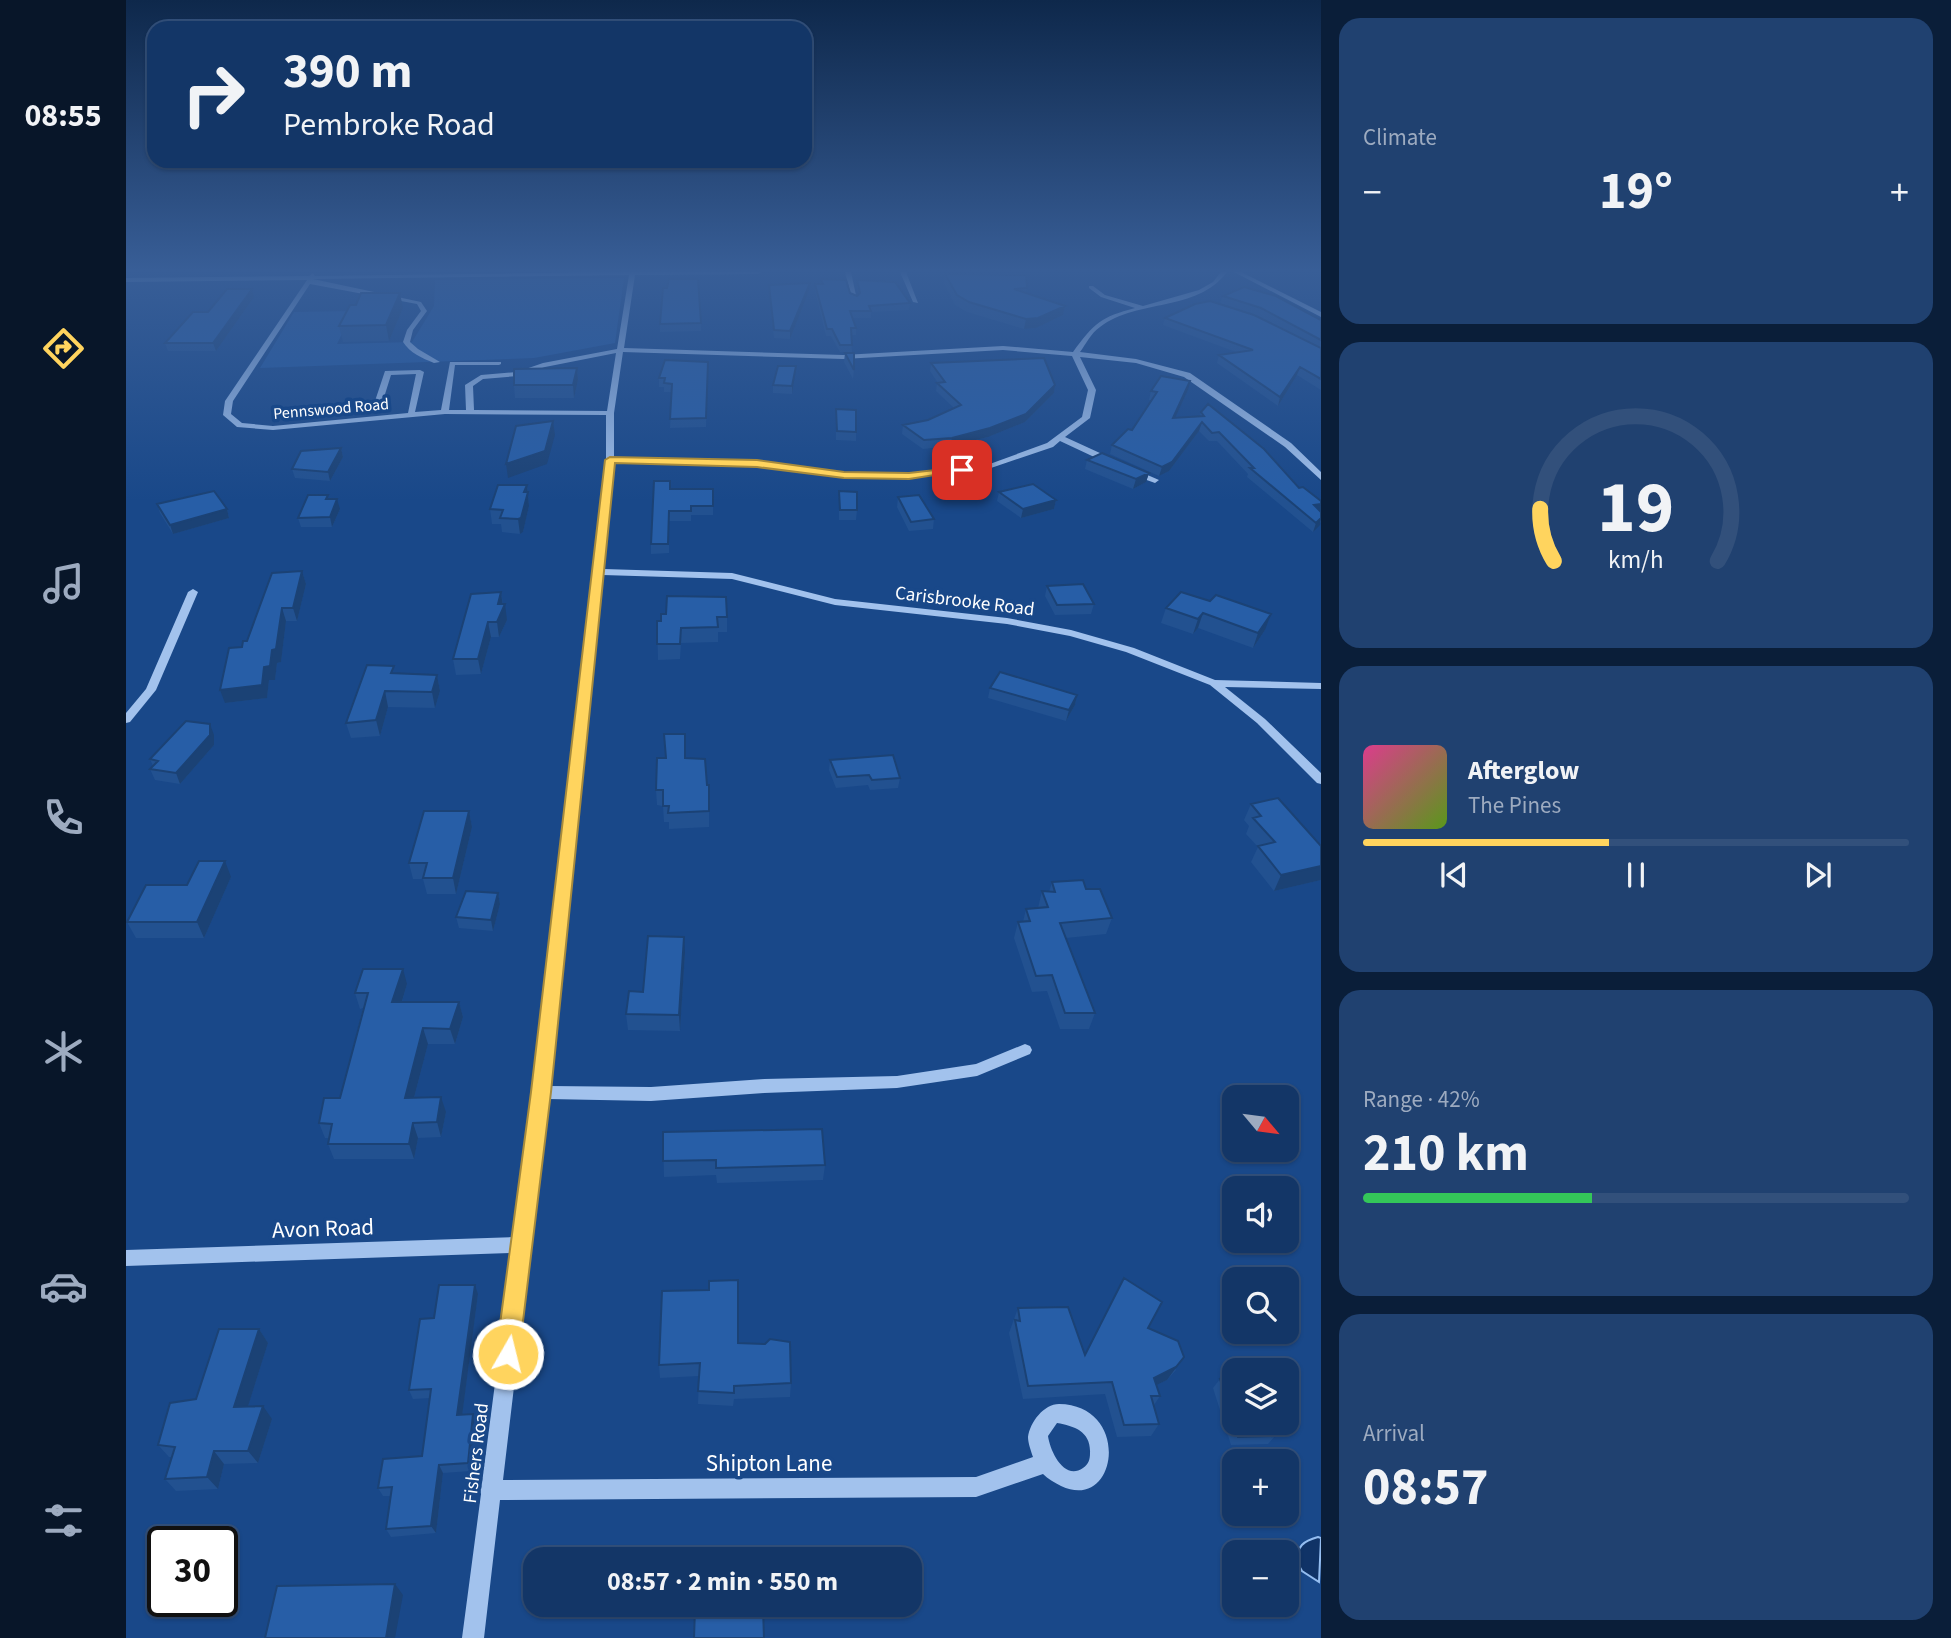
<!DOCTYPE html>
<meta charset="utf-8">
<style>
body{margin:0;font-family:"Source Sans 3",sans-serif;background:#204170;color:#f1f3f6;height:100vh;display:flex;flex-direction:column;font-size:26px;white-space:nowrap}
*{box-sizing:border-box;margin:0}
p{font-size:23px;color:#9dabc0}
.icon{flex:none;width:38px;height:38px;fill:none;stroke:currentColor;stroke-width:2;stroke-linecap:round;stroke-linejoin:round}
.map{position:relative;flex:1;overflow:hidden}
.side{display:flex;flex-direction:column;gap:18px;padding:18px;background:#0a1e39;width:630px}
.side>*{flex:none}
.top-card{position:absolute;left:21px;top:21px;width:665px;height:147px;border-radius:21px;box-shadow:0 2px 5px #0004,0 0 0 2px #32507b;background:#133667;color:#f1f3f6;overflow:hidden}
.needle{width:46px;rotate:119deg}
.buttons{position:absolute;left:1096px;top:1085px;display:grid;gap:14px}
.buttons a{display:grid;place-items:center;width:77px;height:77px;border-radius:14px;background:#133667;box-shadow:0 2px 5px #0004,0 0 0 2px #32507b;font-size:35px}
.speed{position:absolute;left:21px;top:1526px;display:flex;gap:14px;font-size:35px;font-weight:700;text-align:center}
.speed>*{display:grid;place-content:center;width:91px;height:91px;border-radius:50%;background:#133667;box-shadow:0 2px 5px #0004,0 0 0 2px #32507b;line-height:1}
.speed .limit{border:4px solid #111;border-radius:10px;background:#fff;color:#111}
.pin{position:absolute;display:grid;place-items:center;width:60px;height:60px;color:#fff;margin:-30px;border-radius:14px;box-shadow:0 4px 10px #0006}
.me{position:absolute;width:77px;margin:-38px;rotate:8deg;stroke-linejoin:round;filter:drop-shadow(0 0 5px #0008)}
.turn{display:flex;align-items:center;gap:24px;height:147px;padding:0 21px;font-size:32px}
.turn .icon{width:91px;height:91px;stroke-width:2.5}
.turn b{display:block;font-size:49px;line-height:60px}
.big{font-size:52px;font-weight:700;line-height:1.1}
.side .widget{flex:1;display:flex;flex-direction:column;justify-content:center;gap:10px;min-width:0;padding:0 24px;border-radius:21px;background:#204170}
.side .dial{align-items:center;gap:0}
.dial svg{height:182px;overflow:visible;fill:none;stroke:#32507b;stroke-width:7;stroke-linecap:round;text-anchor:middle}
.dial text{fill:#f1f3f6;stroke:none}
.song{display:flex;align-items:center;gap:21px}
.cover{width:84px;height:84px;border-radius:10px;background:linear-gradient(135deg,hsl(330 70% 55%),hsl(90 70% 35%))}
.played{height:7px;border-radius:4px;background:linear-gradient(90deg,#ffd45e 45%,#32507b 45%)}
.keys{display:flex;justify-content:space-around;direction:ltr}
.heat{display:flex;justify-content:space-between;align-items:center;font-size:38px;direction:ltr}
.charge{height:10px;border-radius:5px;background:linear-gradient(90deg,#34c759 42%,#32507b 0)}
.trip{position:absolute;left:397px;top:1547px;width:399px;height:70px;border-radius:21px;background:#133667;box-shadow:0 2px 5px #0004,0 0 0 2px #32507b;font-weight:700;line-height:70px;text-align:center}
main{display:flex;flex:1;min-height:0}
.tabs{display:flex;flex-direction:column;width:126px;justify-content:space-around;align-items:center;background:#081629;color:#9dabc0}
.tabs .icon{width:49px;height:49px}
.tabs .active{color:#ffd45e}
.tabs b{font-size:32px;color:#f1f3f6}
.map>svg:first-child{display:block}
.green{fill:#2259a2}
.water{fill:#103367;stroke:#94bdf0;stroke-width:2}
.lines{fill:none;stroke-linecap:round;stroke-linejoin:round}
.minor{fill:#a2c2ed;fill-rule:evenodd}
.wall{fill:#225190}
.shaded-wall{fill:#1b4275}
.building{fill:#275ea7;stroke:#1b4275;stroke-width:2}
.route{fill:#ffd45e;stroke:#a68a3d;stroke-width:2}
.labels{text-anchor:middle;stroke-width:7;stroke-linejoin:round;paint-order:stroke}
.far-street-label{font-size:16px;fill:#fff;stroke:#194889}
.street-label{font-size:19px;fill:#fff;stroke:#194889}
.near-street-label{font-size:23px;fill:#fff;stroke:#194889}
</style>
<main>
<nav class="tabs">
<b>08:55</b>
<svg class="icon active" aria-label="directions" viewBox="0 0 24 24"><path d="M12 3l9 9-9 9-9-9zM9 14v-3h6M13 9l2 2-2 2"/></svg>
<svg class="icon" aria-label="music" viewBox="0 0 24 24"><path d="M9 18V5l10-2v13"/><circle cx="6" cy="18" r="3"/><circle cx="16" cy="16" r="3"/></svg>
<svg class="icon" aria-label="phone" viewBox="0 0 24 24"><path d="M5 4h4l2 5-3 2q2 4 5 5l2-3 5 2v4C11 20 4 13 5 4z"/></svg>
<svg class="icon" aria-label="climate" viewBox="0 0 24 24"><path d="M12 3v18M4 7l16 10M4 17L20 7"/></svg>
<svg class="icon" aria-label="car" viewBox="0 0 24 24"><path d="M5 17H2v-5l4-1 3-4h7l3 4 3 1v5h-3M9 17h6M6 11h13"/><circle cx="7" cy="17" r="2"/><circle cx="17" cy="17" r="2"/></svg>
<svg class="icon" aria-label="filters" viewBox="0 0 24 24"><path d="M4 7h16M4 17h16"/><circle cx="9" cy="7" r="2"/><circle cx="15" cy="17" r="2"/></svg>
</nav>
<div class="map">
<svg width="1195" height="1638" viewBox="0 0 1195 1638">
<rect width="100%" height="100%" fill="#194889"/>
<path class="green" d="M498 278 489 343 408 358 134 368 168 312 227 311 211 344 286 342 308 306 309 280Z"/>
<path class="water" d="M1192 1537 1195 1538 1193 1582 1176 1571 1171 1562C1171 1546 1177 1541 1192 1537Z"/>
<g class="lines">
<path class="minor" d="M497 272H635L632 274 509 275 498 348 717 355 877 346 947 352C968 323 975 317 1009 308L975 297 963 288V286H967L979 295 1017 306 1073 290 1087 282 1095 272H1101C1070 313 1012 298 974 327 965 333 960 344 954 352L1010 359 1064 373 1165 443 1195 472V480L1159 447 1058 377 1010 363 954 357 970 390 964 418 939 437 987 459V463H981L934 441 927 447 862 469 783 478 718 477 630 466 488 463 478 569 606 573 709 599 881 618 945 630 1008 648 1089 680 1195 683V689L1099 687 1139 719 1195 773V784L1191 783 1131 723 1084 685 1000 652 944 636 881 624 709 605 606 579 477 575 423 1086 525 1087 638 1079 771 1076 850 1064 899 1044 904 1046 906 1050 904 1054 851 1076 771 1088 638 1093 525 1101 422 1099 377 1480 850 1477 907 1457C905 1451 902 1443 902 1437 904 1422 918 1404 933 1404 1006 1405 992 1513 935 1486 928 1482 922 1479 917 1474L850 1497 374 1500 358 1638H336L355 1494 353 1490 356 1483 386 1253 0 1266V1250L388 1237 471 544 480 460V415L319 414 147 430 111 427 97 415 99 401 181 280 0 282V278L183 276 187 273 189 276ZM503 275 491 349 417 363 391 372 355 375 339 385 340 410H323L329 365H373L375 364V362H324L315 410 289 412 298 372 294 370 259 371 247 407 251 409 255 407 265 375 290 374 282 413 147 426 116 423 105 414 107 401 184 284 291 304 295 311 281 330 277 342C284 353 296 358 308 363L314 362 292 349 284 342 287 330 301 311 295 302 187 279ZM877 350 946 356 962 390 956 417 921 443 861 465 783 474 718 473 630 462 488 458V413L497 352 717 359ZM490 353 481 411 348 410 347 386 357 379 392 376 419 367ZM931 1423C949 1426 965 1432 964 1453 964 1459 963 1464 957 1468 938 1481 924 1451 922 1436Z
M719 272H725L731 300 726 299Z
M774 272H780L792 303 787 302Z
M1108 272H1115L1195 312V317Z
M1004 470H1010L1033 480 1029 483 1004 474Z
M67 589 72 592 30 690 4 722 0 723V713L20 689 62 592Z"/>
</g>
<path class="wall" d="M819 274 901 288 900 293 937 315 910 328 898 329 841 312 829 305 818 283Z
M695 279 731 296 732 294 731 287V280L784 303 783 310 745 312V318H727L730 328V335H725L726 352H714L705 336H700L689 291V284H695Z
M684 283 683 291 664 339 648 338 643 292V285Z
M1097 296 1195 320V390L1171 375 1152 406 1091 363 1093 355 1110 352 1037 325 1039 318 1163 332 1132 316 1094 303Z
M128 297 90 351H42L39 343 82 312Z
M277 308 263 341 217 342 213 326Z
M575 323V331L534 332V324Z
M719 353 728 370 727 379 718 362Z
M582 362 580 427 544 428 546 392H538V387H533V378Z
M805 363 929 385 928 393 899 422 862 437 824 446 797 449 776 434 777 425 802 420 828 408 810 391 811 383H812L804 371Z
M670 366 669 375 666 394 647 393V385Z
M451 368 452 380 448 398H389L388 385Z
M1062 390 1049 418 1074 416 1075 412 1173 488 1195 501V522L1187 532 1121 477 1122 474 1091 441H1083L1073 431 1043 471 1033 476 984 454 986 445 1006 430 1026 400H1023L1025 391Z
M710 409 730 432V441L710 440Z
M215 448 217 457 204 481 169 478 166 469Z
M961 460 1023 473 1020 482 1007 489 959 469Z
M401 485 403 506 397 532 394 534 376 532 375 524H366L364 509Z
M544 489H587V515H565V521H543V553L525 554V544Z
M713 491 731 510 730 520H713Z
M873 492 930 500 928 509 895 518 871 501Z
M772 497 808 519 807 529 783 531 771 507Z
M31 504 101 509 103 518 47 534 34 513Z
M214 509 206 527H175L172 518Z
M176 571 180 584 171 621H160L155 662 151 663 149 680H143L141 698 99 703 116 647Z
M921 586 968 604 965 614 929 615 919 596Z
M375 592 377 604 381 620 373 637H365L355 674 330 675 327 659Z
M1084 601 1139 630 1127 648 1072 628 1067 634 1035 623 1040 608Z
M601 617V632H592V642L555 643 554 659 532 660 531 621Z
M270 673 311 675 314 691 309 708 262 707 254 736 225 738 220 723Z
M864 688 951 695 949 705 940 721 862 698Z
M88 735V745L54 784 29 780 24 769 27 766 24 759Z
M559 758 581 785H583V827L543 829V822H538L537 806 531 805 530 790Z
M704 760 774 778 772 788 744 790 742 785 710 788 703 770Z
M1125 804 1195 846V880L1148 891 1125 862 1132 847 1120 834 1123 826 1118 820Z
M343 811 346 827 330 894H301L297 879H287L283 863Z
M105 877 78 938H10L1 922 61 885Z
M926 882 960 889 986 918 980 934 940 938 969 1013 963 1029H934L921 991 906 992 888 938 892 922H897L900 909 912 908 916 891 923 892Z
M372 893 374 904 367 931 333 928 330 917Z
M559 953 554 1031 502 1030 500 1014 517 992Z
M281 984 276 1002H333L337 1017 329 1044H302L288 1098 320 1112 315 1137 292 1138 288 1159H208L202 1144 203 1138H199L193 1123 214 1098 237 1008 234 1009 229 993Z
M537 1132 699 1165 697 1180 591 1183 590 1175 538 1177Z
M352 1294 336 1415 350 1423 345 1471 317 1473 310 1533 265 1537 260 1529 265 1496H257L252 1488 296 1456 304 1398 287 1399 283 1390 308 1318Z
M892 1308 959 1355 1022 1328 1050 1370 1041 1380 1030 1385 1034 1396 1028 1405 1033 1424 1025 1436 991 1437 979 1394 897 1399 883 1333Z
M133 1329 142 1343 122 1406 146 1419 132 1463 98 1464 92 1489 50 1491 39 1479 46 1457H43L32 1445Z
M612 1343 665 1383 664 1397 608 1399 607 1406 572 1404 573 1376 534 1378 533 1365Z
M1094 1379 1149 1436 1142 1444 1105 1445 1087 1388Z
M37 1601H89L84 1618 32 1616 23 1610Z"/>
<path class="shaded-wall" d="M684 283 683 291 664 339V331Z
M126 289 128 297 90 351 87 343Z
M274 293 277 308 263 341 260 325Z
M939 306 937 315 910 328 898 329 900 319Z
M670 366 669 375 666 394V386Z
M1174 367 1171 375 1152 406 1154 397Z
M451 368 452 380 448 398 447 385Z
M1064 381 1062 390 1045 427 1047 418Z
M929 385 928 393 899 422 862 437 824 446 826 438Z
M427 421 429 435 421 464 382 478 380 464Z
M1076 422 1073 431 1043 471 1033 476 1036 467Z
M215 448 217 457 204 481 202 472Z
M1023 473 1020 482 1007 489 1010 479Z
M401 485 403 506 397 532 394 534 392 519Z
M211 499 214 509 206 527 204 517Z
M930 500 928 509 895 518 897 509Z
M1195 504V511L1188 505Z
M101 509 103 518 47 534 44 525Z
M1195 518 1194 525 1187 532 1190 523Z
M176 571 180 584 171 621 167 608Z
M375 592 377 607 379 604 381 620 373 637 371 622 372 604Z
M156 608 160 621 155 662 151 663 149 680H143L141 698 99 703 94 690 138 667Z
M1077 613 1072 628 1067 634 1072 619Z
M1145 614 1139 630 1127 648 1132 633Z
M362 622 365 637 355 674 352 659Z
M311 675 314 691 309 708 306 692Z
M259 691 262 707 254 736 250 720Z
M951 695 949 705 940 721 943 710Z
M84 724 88 735V745L54 784 50 773Z
M343 811 346 827 330 894 327 878Z
M99 861 105 877 78 938 71 922Z
M1195 866V880L1148 891 1155 875Z
M372 893 374 904 367 931 365 920Z
M558 937 559 953 554 1031 553 1015Z
M277 969 281 984 271 1018 266 1002Z
M333 1002 337 1017 329 1044 324 1029Z
M297 1028 302 1044 284 1113 279 1098Z
M315 1097 320 1112 315 1137 311 1122Z
M287 1123 292 1138 288 1159 283 1144Z
M349 1285 352 1294 335 1424 331 1415Z
M133 1329 142 1343 118 1419 108 1407Z
M1058 1357 1041 1380 1020 1390 1028 1378Z
M137 1406 146 1419 132 1463 122 1451Z
M347 1414 350 1423 345 1471 342 1463Z
M88 1451 98 1464 92 1489 81 1477Z
M313 1465 317 1473 310 1533 305 1526Z
M269 1584 277 1595 269 1638H260Z
M79 1601H89L84 1618 76 1611Z"/>
<path class="building" d="M819 274 900 275 901 288 888 289 939 306 912 318 900 319 843 302 831 295Z
M543 279H572L575 323 534 324 537 288H541Z
M695 279 720 280 724 293 731 296 734 293 731 280 769 282 784 303 743 306 745 311H724L730 328H725L726 345H714L706 329H701L689 284H697Z
M684 283 664 331 648 330 643 285Z
M1118 287 1150 296 1195 320V340L1135 308 1097 296Z
M101 289H126L87 343H39L67 312H82Z
M235 293H274L260 325 213 326 224 305H230Z
M1084 301 1128 315 1195 348V379L1174 367 1154 397 1093 355 1127 350 1039 318 1069 304Z
M719 353H728V370Z
M918 358 929 385 900 414 864 428 826 438 798 440 777 425 802 420 835 405 811 383 819 382 805 363Z
M539 360 582 362 580 418 544 419 546 384 538 383 539 378H533Z
M652 366H670L666 386 647 385Z
M451 368 447 385H388V369Z
M1035 376 1064 381 1047 418 1078 416 1075 412 1082 404 1138 449 1173 488 1177 487 1195 501V504L1188 505 1195 512V518L1190 523 1124 468H1128L1093 432 1086 433 1076 422 1046 462 1036 467 986 445 1002 429 1006 430 1031 392 1025 391Z
M710 409 730 410V432L711 431Z
M427 421 419 451 380 464 390 426Z
M215 448 202 472 166 469 175 451Z
M976 453 1023 473 1010 479 961 460Z
M528 481H544V489H587V506H565V511H543L542 544H525Z
M907 484 930 500 897 509 873 492Z
M372 485H401L398 492H402L395 518 392 519 374 518 377 510 364 509Z
M88 491 101 509 44 525 31 504Z
M713 491 731 492V510H714Z
M182 495H202L200 499H211L204 517 172 518Z
M793 495 808 519 785 522 772 497Z
M176 571 167 608H156L150 649 146 650 144 666 138 667 136 685 94 690 103 648 116 647 117 641H121L146 573Z
M957 584 968 604 931 605 921 586Z
M375 592 372 604H379L371 622H362L352 659H327L345 594Z
M1055 592 1084 601 1090 595 1145 614 1132 633 1077 613 1072 619 1040 608Z
M541 596 600 597 601 617H591L592 627 555 628 554 644H531V621H535V614H540Z
M241 665 268 666 265 673 311 675 306 692 259 691 250 720 220 723Z
M874 672 951 695 943 710 864 688Z
M60 721 84 724V735L50 773 24 769 32 761 24 759Z
M538 734H559V758L579 759 581 785H583V811L542 813 543 806H537V790H530L531 758H540Z
M767 755 774 778 746 780 743 775 711 777 704 760Z
M1152 798 1195 846V866L1155 875 1132 846 1149 842 1127 818 1135 816 1125 804Z
M298 811H343L327 878H297L301 863H283Z
M73 861H99L71 922H1L20 885H61Z
M957 880 960 889H974L986 918 934 923 969 1013H939L926 975 910 976 892 922 904 921 900 909 922 907 916 891 929 892 926 882Z
M340 891 372 893 365 920 330 917Z
M522 936 558 937 553 1015 500 1014 503 991 517 992Z
M237 969H277L266 1002H333L324 1029 297 1028 279 1098 315 1097 311 1122 287 1123 283 1144H202L206 1124 193 1123 198 1098H214L242 993H229Z
M696 1129 699 1165 590 1168V1160L537 1161V1132Z
M998 1278 1036 1302 1022 1328 1052 1341 1058 1357 1050 1367 1028 1378 1034 1396H1025L1033 1424 998 1425 986 1382 902 1386 889 1320 894 1321 892 1308 942 1307 959 1355Z
M612 1280V1343L639 1344 644 1339 664 1342 665 1383 608 1386V1393L572 1391 574 1363 533 1365 536 1291 583 1290V1281Z
M313 1285H349L331 1415 347 1414 342 1463 313 1465 305 1526 260 1529 266 1487 252 1488 257 1459 296 1456 305 1389 283 1390 294 1319 308 1318Z
M93 1329H133L108 1407 137 1406 122 1451H88L81 1477 39 1479 49 1447 32 1445 44 1403 70 1399Z
M1108 1378V1423L1094 1379Z
M1108 1423H1145L1149 1436 1112 1437Z
M37 1570V1601H79L76 1611 23 1610Z
M269 1584 260 1638H139L151 1586Z
M637 1608 638 1638H568L569 1609Z"/>
<linearGradient id="sky" x2="0" y2="1"><stop stop-color="#0e284b"/><stop offset="0.54" stop-color="#385e97"/><stop offset="1" stop-color="#385e97" stop-opacity="0"/></linearGradient>
<rect width="1195" height="501" fill="url(#sky)"/>
<path class="route" d="M484 457 631 460 718 472 783 473 836 467 841 470 783 479 718 478 631 467 489 463 425 1092 393 1354 390 1362 382 1366 373 1362 370 1354 405 1092 479 460Z"/>
<g class="labels">
<g class="far-street-label">
<text transform="translate(205 408) rotate(-5)" y="6">Pennswood Road</text>
</g>
<g class="street-label">
<text transform="translate(839 600) rotate(7)" y="7">Carisbrooke Road</text>
<text transform="translate(349 1453) rotate(-83)" y="7">Fishers Road</text>
</g>
<g class="near-street-label">
<text transform="translate(197 1228) rotate(-2)" y="8">Avon Road</text>
<text x="643" y="1471">Shipton Lane</text>
</g>
</g>
</svg>
<div class="buttons">
<a><svg class="needle" viewBox="-14 -14 28 28"><path d="M0-13l5 13h-10z" fill="#e53935"/><path d="M0 13l5-13h-10z" fill="#9dabc0"/></svg></a>
<a><svg class="icon" aria-label="sound" viewBox="0 0 24 24"><path d="M4 9h4l5-4v14l-5-4H4zM17 9q2 3 0 6"/></svg></a>
<a><svg class="icon" aria-label="search" viewBox="0 0 24 24"><circle cx="10" cy="10" r="6"/><path d="M15 15l6 6"/></svg></a>
<a><svg class="icon" aria-label="layers" viewBox="0 0 24 24"><path d="M12 4l9 5-9 5-9-5zM3 14l9 5 9-5"/></svg></a>
<a>+</a>
<a>−</a>
</div>
<div class="speed"><div class="limit">30</div></div>
<div class="pin" style="left:836px;top:470px;background:#d93025"><svg class="icon" aria-label="arrive" viewBox="0 0 24 24"><path d="M6 21V4h12l-3 4 3 4H6"/></svg></div>
<svg class="me" style="left:382px;top:1354px" viewBox="-20 -20 40 40"><circle r="17" fill="#ffd45e" stroke="#fff" stroke-width="3"/><path d="M0-11L8 9 0 5-8 9z" fill="#fff"/></svg>
<div class="trip">08:57 · 2 min · 550 m</div>
<div class="top-card">
<div class="turn"><svg class="icon" aria-label="right" viewBox="0 0 24 24"><path d="M7 20v-9h11M14 6l5 5-5 5"/></svg><div><b>390 m</b>Pembroke Road</div></div>
</div>
</div>
<section class="side">
<div class="widget"><p>Climate</p>
<div class="heat"><a>−</a><b class="big">19°</b><a>+</a></div>
</div>
<div class="widget dial"><svg viewBox="0 0 100 80">
<path d="M14 69A42 42 0 1 1 86 69"/>
<path d="M14 69A42 42 0 0 1 8 46" stroke="#ffd45e"/>
<text x="50" y="56" font-size="32" font-weight="700">19</text>
<text x="50" y="72" font-size="11">km/h</text>
</svg></div>
<div class="widget">
<div class="song"><i class="cover"></i><div><b>Afterglow</b><p>The Pines</p></div></div>
<div class="played"></div>
<div class="keys"><svg class="icon" aria-label="previous" viewBox="0 0 24 24"><path d="M18 5L8 12l10 7zM5 5v14"/></svg><svg class="icon" aria-label="pause" viewBox="0 0 24 24"><path d="M8 5v14M16 5v14"/></svg><svg class="icon" aria-label="next" viewBox="0 0 24 24"><path d="M6 5l10 7-10 7zM19 5v14"/></svg></div>
</div>
<div class="widget"><p>Range · 42%</p><b class="big">210 km</b><div class="charge"></div></div>
<div class="widget"><p>Arrival</p><b class="big">08:57</b></div>
</section>
</main>
